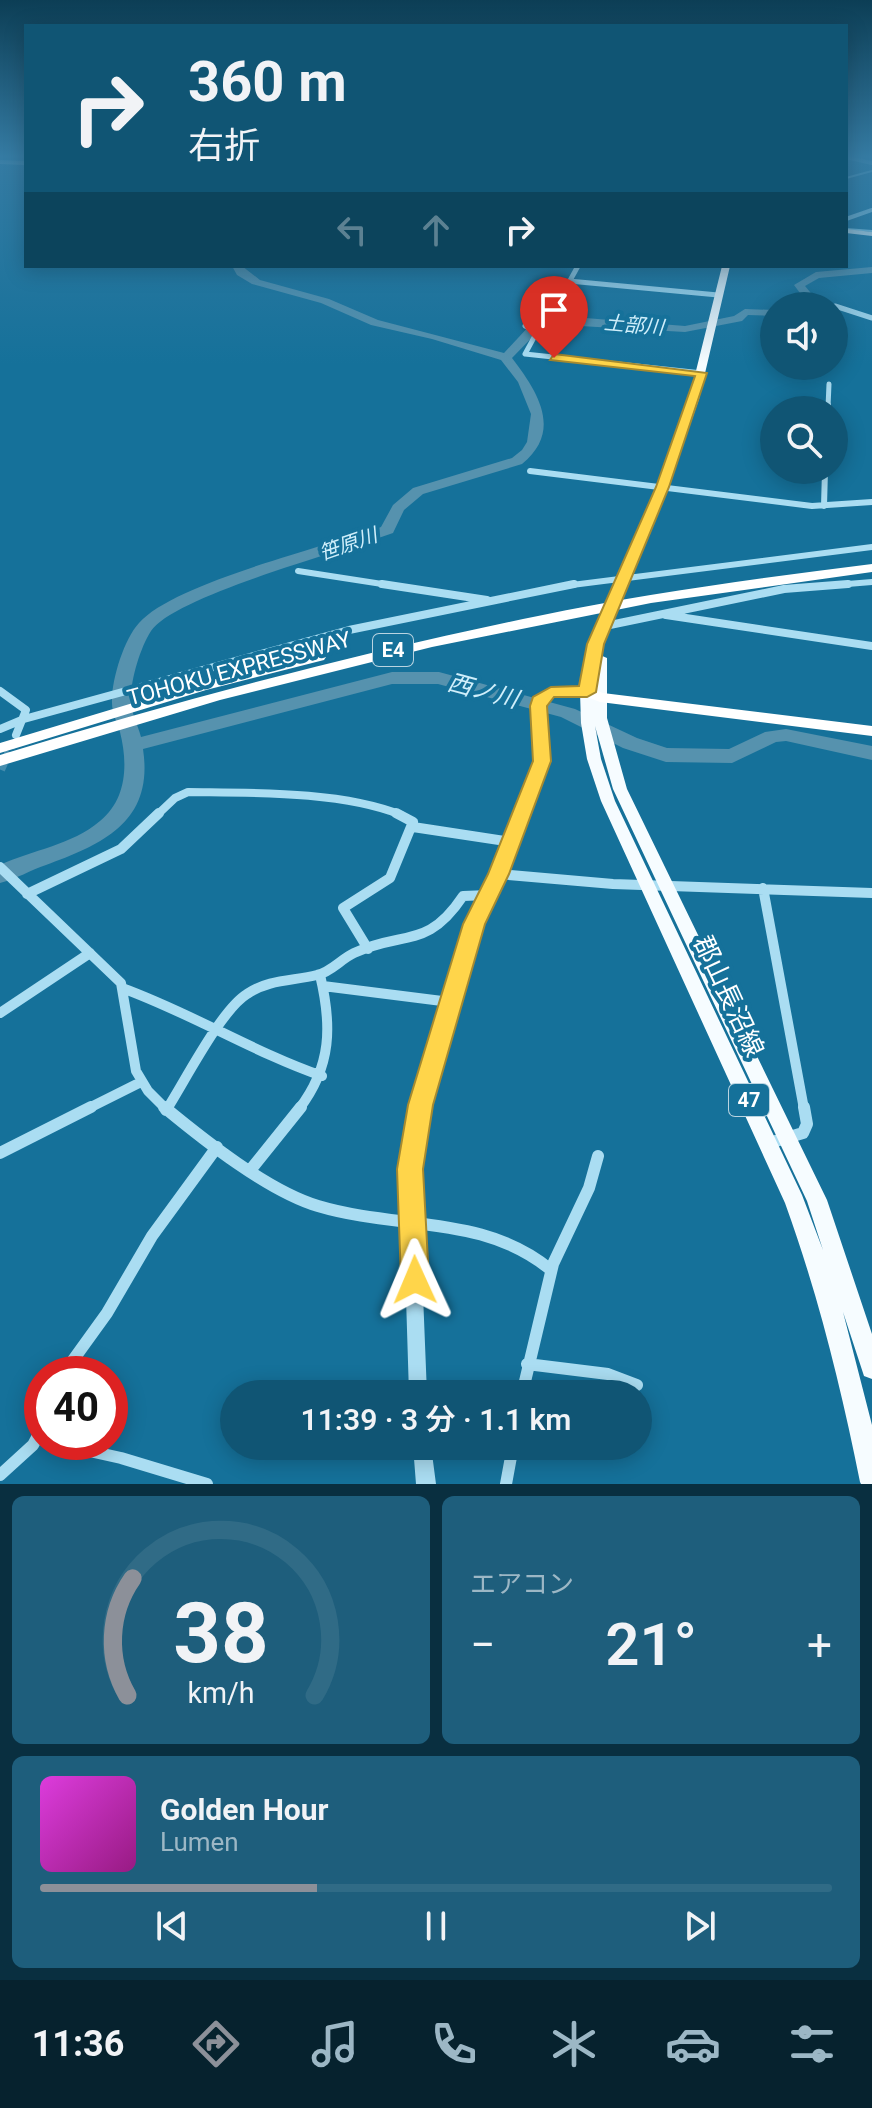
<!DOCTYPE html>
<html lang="ja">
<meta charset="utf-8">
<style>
body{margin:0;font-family:Roboto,"Noto Sans JP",sans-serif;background:#1e5e7c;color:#f1f3f6;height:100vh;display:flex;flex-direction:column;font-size:30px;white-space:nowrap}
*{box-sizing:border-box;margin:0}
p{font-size:26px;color:#9cb7c5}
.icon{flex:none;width:44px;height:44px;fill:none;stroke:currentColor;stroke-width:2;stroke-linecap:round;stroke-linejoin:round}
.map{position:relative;height:1484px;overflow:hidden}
.details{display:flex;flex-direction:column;gap:12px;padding:12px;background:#092f40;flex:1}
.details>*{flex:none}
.hud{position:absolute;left:24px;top:24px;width:824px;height:244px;border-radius:0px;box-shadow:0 4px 20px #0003;background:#105574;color:#f1f3f6;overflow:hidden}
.fabs{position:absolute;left:760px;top:292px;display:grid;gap:16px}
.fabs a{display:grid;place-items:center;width:88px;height:88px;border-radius:50%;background:#105574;box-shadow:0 4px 20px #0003;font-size:40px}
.speed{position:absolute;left:24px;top:1356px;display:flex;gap:16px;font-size:40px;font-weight:700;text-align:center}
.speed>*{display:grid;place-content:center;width:104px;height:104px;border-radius:50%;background:#105574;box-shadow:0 4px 20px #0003;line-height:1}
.speed .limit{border:12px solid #d22;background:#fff;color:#111}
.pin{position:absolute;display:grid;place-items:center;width:68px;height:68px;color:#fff;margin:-82px -34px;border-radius:50% 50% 50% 0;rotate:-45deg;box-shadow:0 0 8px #0007}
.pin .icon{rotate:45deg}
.me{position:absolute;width:88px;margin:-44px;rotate:359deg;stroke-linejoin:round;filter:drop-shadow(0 0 6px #0008)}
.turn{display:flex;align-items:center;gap:28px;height:168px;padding:0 32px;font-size:36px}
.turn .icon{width:104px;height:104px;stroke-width:2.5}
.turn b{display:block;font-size:56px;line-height:68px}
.lanes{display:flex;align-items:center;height:76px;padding:0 32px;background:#0003;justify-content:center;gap:40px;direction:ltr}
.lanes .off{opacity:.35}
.big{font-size:60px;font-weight:600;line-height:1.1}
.details .tile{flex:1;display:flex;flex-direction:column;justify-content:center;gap:12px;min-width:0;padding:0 28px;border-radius:12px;background:#1e5e7c}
.details .dial{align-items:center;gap:0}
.dial svg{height:208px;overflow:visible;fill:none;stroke:#306b86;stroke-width:7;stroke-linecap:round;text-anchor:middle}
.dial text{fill:#f1f3f6;stroke:none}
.song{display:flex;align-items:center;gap:24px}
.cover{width:96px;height:96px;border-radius:12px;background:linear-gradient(135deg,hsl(300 70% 55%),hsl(310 70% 35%))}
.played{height:8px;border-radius:4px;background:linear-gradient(90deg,#8c9099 35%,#306b86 35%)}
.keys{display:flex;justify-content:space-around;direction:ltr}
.heat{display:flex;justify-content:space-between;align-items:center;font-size:44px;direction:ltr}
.details .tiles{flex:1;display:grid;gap:12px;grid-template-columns:1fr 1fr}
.tile:last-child{grid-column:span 2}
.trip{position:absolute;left:220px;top:1380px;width:432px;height:80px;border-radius:40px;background:#105574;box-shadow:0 4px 20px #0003;font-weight:600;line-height:80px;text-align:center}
.menu{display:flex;height:128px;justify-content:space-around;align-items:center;background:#06222e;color:#9cb7c5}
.menu .icon{width:56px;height:56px}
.menu .active{color:#8c9099}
.menu b{font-size:36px;color:#f1f3f6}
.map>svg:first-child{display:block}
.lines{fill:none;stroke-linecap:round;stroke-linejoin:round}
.stream{stroke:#9ddcf5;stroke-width:2}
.river{fill:#5692ae;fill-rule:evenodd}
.minor-tunnel{stroke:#448dae;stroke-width:8;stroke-dasharray:8 4;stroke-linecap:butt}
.minor-far5{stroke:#aaddf2;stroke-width:4}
.minor-far4{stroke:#aaddf2;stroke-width:5}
.minor-far3{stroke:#aaddf2;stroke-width:6}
.minor-far2{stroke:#aaddf2;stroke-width:8}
.minor-far1{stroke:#aaddf2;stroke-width:10}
.minor{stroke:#aaddf2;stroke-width:12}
.tertiary{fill:#aaddf2;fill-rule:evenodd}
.primary{fill:#f6fcff;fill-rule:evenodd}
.motorway{fill:#fff;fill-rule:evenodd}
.route{fill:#ffd54a;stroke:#a68a30;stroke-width:2}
.labels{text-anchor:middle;stroke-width:8;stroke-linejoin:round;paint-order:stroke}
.far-water-label{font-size:20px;font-style:italic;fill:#d0effb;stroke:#15719a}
.shield{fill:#15719a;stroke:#b9d4e1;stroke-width:2}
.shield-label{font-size:20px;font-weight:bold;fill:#fff}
.street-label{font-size:22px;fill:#fff;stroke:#15719a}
.water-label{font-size:24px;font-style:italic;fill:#d0effb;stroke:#15719a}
.near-street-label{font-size:26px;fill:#fff;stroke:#15719a}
</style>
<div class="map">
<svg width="872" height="1484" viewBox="0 0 872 1484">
<rect width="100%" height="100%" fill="#15719a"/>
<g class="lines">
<path class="stream" d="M846 178 872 171
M846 229 872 231"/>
<path class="river" d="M232 266H242L260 280 329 299 378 320 504 353 531 324 548 315 685 326 734 316 745 309 774 310V316L748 315 742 321 685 332 545 324 512 358C538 392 563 431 522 464L423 494 404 510 393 533C346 550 174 596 151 631 140 648 130 682 131 701 131 713 138 725 141 737L392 672H439L575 709 637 738 667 748 729 749 765 732 786 729 872 746V760L786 741 776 742 732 763 666 762 623 748 561 717 438 684H392L143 749C154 821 104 844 46 865 31 870 16 879 0 883V865C32 850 72 845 100 821 127 799 128 764 120 732 117 722 112 713 112 703 111 681 124 639 139 623 174 583 325 547 381 527L393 505 413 488 512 458 522 450 527 442 531 414 518 382 501 360 432 339 371 325 321 303 252 284 237 275Z
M872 267V273L819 278 805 286 815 298C806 306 794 306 782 306L803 297 794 285 816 272Z"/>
<path class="minor-tunnel" d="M1 770 13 742"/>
<path class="minor-far5" d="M846 157 872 163
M846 219 872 210"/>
<path class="minor-far4" d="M578 266 552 313 525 326 537 332 525 354 702 373
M569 281 718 295
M835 306 872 318
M828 407 829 384"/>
<path class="minor-far3" d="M828 410V405
M530 471 812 506 872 502
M824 506 825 470
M298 571 395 586
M564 586 872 547
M823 586 872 582"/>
<path class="minor-far2" d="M382 584 487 600
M666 615 872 646
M605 626 784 589 848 584
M0 691 26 710 16 735
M0 729 24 719 349 630 574 584
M157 815 175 798 188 792C252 793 341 791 401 815"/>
<path class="minor-far1" d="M413 827 512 842
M0 867 121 983 136 1071 148 1091 166 1109
M498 874 613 884 872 893
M763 888 804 1109
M27 894 121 849 159 813
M368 949 343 908 390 878 413 822 396 813
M323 986 450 1002
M122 988C191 1013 253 1052 322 1076
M0 1013 90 953
M87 1109 141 1082
M167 1109C185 1081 221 1010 247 994 269 979 293 981 317 975 331 972 341 959 354 953 404 930 427 950 463 896L489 895
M299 1109C332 1066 332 1025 320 975"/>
<path class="minor" d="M164 1107C204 1140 268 1191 318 1206 398 1230 484 1214 551 1270
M166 1110 168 1107
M769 1143 803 1133 807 1124 804 1107
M0 1153 91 1107
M252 1168 301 1107
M527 1364 608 1374 637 1385
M63 1374 107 1313 152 1236 217 1147
M522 1394 553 1264 589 1188 598 1156
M49 1442 121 1458 207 1484
M0 1475 33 1445 42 1428
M506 1484 513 1446"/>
<path class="tertiary" d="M569 687 587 689 592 692 587 695 569 693 547 699 544 706 548 761 504 874 481 924 428 1105 418 1169 427 1394H409L402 1169 412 1105 467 924 492 874 536 761 534 706 538 695Z
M413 1446H431L436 1484H416Z"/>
<path class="primary" d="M0 160 26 161V165L0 164Z
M846 229 872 232V236L846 233Z
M722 266H730L699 399 668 487 601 644 600 655 607 658V718L627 789 827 1200 872 1334V1379L864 1376 843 1312 872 1425V1484H861L860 1482C841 1387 818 1294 785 1203L601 801 587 759 581 723 580 692 589 644 658 487 689 399ZM595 726 613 789 807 1201 823 1250 802 1195 615 801 601 759Z"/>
<path class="motorway" d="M872 564V572L651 603 432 647 220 700 0 766V755C177 701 356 653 538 616 648 593 760 578 872 564Z
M319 653 326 657 324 660 206 690 0 753V743L196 684Z
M587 687 603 693 872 726V736L600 702 582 695 579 692Z"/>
</g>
<linearGradient id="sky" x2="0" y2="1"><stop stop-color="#0c3e55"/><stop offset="0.43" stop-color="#357ba3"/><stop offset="1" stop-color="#357ba3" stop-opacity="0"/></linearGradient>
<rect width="872" height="364" fill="url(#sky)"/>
<path class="route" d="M554 354 707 373 669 487 604 644 596 692 587 697H554L547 706 551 761 509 874 485 924 433 1105 423 1169 429 1280 425 1290 415 1294 405 1290 401 1280 397 1169 408 1105 463 924 488 874 533 761 530 706 533 697 551 687 579 686 587 644 656 487 695 376 550 360Z"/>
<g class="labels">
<g class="far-water-label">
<text transform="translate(634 325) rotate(5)" y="7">土部川</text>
<text transform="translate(348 544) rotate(-19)" y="7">笹原川</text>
</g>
<g class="shield">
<rect x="373" y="634" width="40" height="32" rx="6"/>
<rect x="729" y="1084" width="40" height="32" rx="6"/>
</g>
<g class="shield-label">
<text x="393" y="657">E4</text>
<text x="749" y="1107">47</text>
</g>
<g class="street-label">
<text transform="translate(239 668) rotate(-15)" y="8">TOHOKU EXPRESSWAY</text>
</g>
<g class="water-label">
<text transform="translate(483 691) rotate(15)" y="8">西ノ川</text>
</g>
<g class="near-street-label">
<text transform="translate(729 996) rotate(65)" y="9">郡山長沼線</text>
</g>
</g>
</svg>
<div class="fabs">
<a><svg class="icon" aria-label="sound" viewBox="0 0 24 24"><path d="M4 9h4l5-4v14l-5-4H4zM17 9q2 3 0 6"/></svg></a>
<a><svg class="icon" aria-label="search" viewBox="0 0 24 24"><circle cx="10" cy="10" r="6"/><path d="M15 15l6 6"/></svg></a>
</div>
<div class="speed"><div class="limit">40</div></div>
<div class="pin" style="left:554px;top:358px;background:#d93025"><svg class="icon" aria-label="arrive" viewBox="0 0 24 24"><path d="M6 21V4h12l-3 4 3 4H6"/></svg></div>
<svg class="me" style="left:415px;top:1280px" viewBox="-20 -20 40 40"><path d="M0-17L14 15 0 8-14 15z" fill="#ffd54a" stroke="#fff" stroke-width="4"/></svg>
<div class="trip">11:39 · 3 分 · 1.1 km</div>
<div class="hud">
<div class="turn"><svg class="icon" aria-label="right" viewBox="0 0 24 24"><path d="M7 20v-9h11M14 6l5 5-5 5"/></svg><div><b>360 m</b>右折</div></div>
<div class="lanes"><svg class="icon off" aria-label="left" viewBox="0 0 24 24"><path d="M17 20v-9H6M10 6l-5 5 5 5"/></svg><svg class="icon off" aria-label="ahead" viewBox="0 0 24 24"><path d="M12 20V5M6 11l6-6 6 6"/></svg><svg class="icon" aria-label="right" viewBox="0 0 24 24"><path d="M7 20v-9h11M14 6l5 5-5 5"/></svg></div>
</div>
</div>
<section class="details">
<div class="tiles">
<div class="tile dial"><svg viewBox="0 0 100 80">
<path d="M14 69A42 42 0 1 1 86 69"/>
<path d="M14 69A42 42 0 0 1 16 24" stroke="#8c9099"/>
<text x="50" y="56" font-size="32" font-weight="700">38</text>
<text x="50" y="72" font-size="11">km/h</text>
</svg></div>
<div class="tile"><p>エアコン</p>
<div class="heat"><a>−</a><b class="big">21°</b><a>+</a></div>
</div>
<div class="tile">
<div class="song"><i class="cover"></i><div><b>Golden Hour</b><p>Lumen</p></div></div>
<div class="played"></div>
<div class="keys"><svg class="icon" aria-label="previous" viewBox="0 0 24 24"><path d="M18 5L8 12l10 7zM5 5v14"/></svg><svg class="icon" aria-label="pause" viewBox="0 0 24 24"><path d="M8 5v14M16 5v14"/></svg><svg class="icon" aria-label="next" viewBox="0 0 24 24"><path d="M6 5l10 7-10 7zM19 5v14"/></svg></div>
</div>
</div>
</section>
<nav class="menu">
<b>11:36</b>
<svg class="icon active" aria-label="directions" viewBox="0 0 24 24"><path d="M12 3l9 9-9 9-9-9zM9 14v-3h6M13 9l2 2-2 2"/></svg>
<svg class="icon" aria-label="music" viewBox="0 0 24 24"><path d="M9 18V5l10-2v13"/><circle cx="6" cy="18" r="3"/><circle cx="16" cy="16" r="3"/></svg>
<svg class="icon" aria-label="phone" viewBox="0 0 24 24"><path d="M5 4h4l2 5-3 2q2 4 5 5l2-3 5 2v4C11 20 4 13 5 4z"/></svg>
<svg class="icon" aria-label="climate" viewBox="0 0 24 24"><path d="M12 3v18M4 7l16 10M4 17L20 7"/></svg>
<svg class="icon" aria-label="car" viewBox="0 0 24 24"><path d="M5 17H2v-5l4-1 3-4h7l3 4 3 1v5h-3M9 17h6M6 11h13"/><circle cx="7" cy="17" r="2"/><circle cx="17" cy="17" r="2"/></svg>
<svg class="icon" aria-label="filters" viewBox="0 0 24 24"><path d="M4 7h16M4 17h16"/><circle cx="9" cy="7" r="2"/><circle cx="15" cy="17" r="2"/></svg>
</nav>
